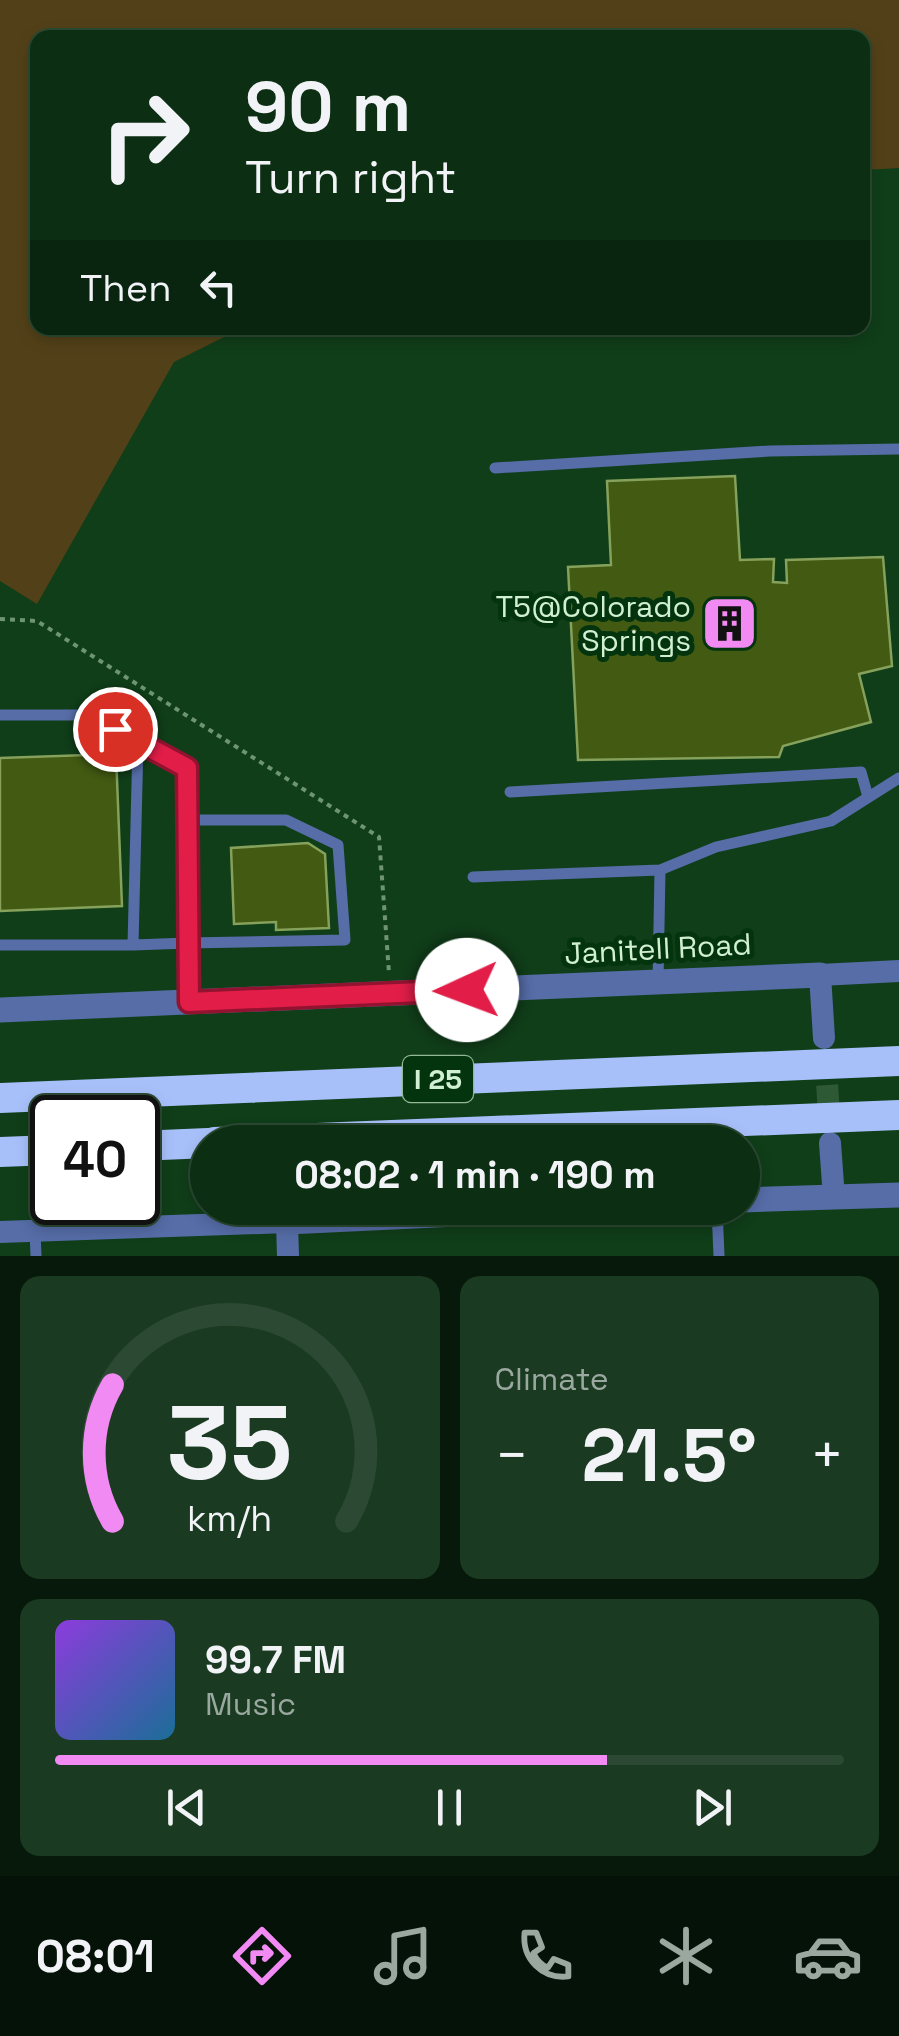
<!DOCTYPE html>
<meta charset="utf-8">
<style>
body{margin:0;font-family:"Space Grotesk",sans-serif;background:#1a3a21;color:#f1f3f6;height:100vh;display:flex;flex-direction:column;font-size:38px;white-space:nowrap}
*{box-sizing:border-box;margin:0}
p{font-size:32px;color:#9aa8a0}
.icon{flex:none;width:55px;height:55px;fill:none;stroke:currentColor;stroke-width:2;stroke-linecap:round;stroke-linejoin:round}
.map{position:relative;height:1256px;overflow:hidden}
.drawer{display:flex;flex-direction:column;gap:20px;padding:20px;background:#07190a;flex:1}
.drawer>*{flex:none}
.top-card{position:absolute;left:30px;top:30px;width:840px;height:305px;border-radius:20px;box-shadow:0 5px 15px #0003,0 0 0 2px #2c4a33;background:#0c2e13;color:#f1f3f6;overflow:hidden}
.speed{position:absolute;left:30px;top:1095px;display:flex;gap:20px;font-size:50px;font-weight:700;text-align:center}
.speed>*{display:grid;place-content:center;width:130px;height:130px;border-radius:50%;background:#0c2e13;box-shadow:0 5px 15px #0003,0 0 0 2px #2c4a33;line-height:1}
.speed .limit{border:5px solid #111;border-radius:15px;background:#fff;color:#111}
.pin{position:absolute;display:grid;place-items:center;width:85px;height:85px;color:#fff;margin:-42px;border:5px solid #fff;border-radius:50%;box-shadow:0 2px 10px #0007}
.me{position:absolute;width:110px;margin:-55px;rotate:268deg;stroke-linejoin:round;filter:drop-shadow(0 0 8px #0008)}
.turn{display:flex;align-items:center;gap:35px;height:210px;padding:0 50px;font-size:45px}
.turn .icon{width:130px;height:130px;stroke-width:2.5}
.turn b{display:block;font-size:70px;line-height:85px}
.then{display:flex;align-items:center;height:95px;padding:0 50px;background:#0003;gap:20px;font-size:38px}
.big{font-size:75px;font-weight:700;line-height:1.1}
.drawer .tile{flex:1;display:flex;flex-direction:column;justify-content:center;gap:15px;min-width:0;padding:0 35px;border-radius:20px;background:#1a3a21}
.drawer .dial{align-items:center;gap:0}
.dial svg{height:260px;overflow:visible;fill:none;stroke:#2c4a33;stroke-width:7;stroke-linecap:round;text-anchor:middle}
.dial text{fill:#f1f3f6;stroke:none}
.song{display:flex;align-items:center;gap:30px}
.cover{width:120px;height:120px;border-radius:15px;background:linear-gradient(135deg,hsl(270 70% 55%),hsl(200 70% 35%))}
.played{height:10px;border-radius:5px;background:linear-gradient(90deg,#f28af3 70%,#2c4a33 70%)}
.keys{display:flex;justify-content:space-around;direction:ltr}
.heat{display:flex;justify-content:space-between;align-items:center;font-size:55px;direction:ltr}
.drawer .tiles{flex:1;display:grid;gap:20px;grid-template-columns:1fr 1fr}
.tile:last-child{grid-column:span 2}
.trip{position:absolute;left:190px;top:1125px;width:570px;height:100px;border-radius:50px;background:#0c2e13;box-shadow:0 5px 15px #0003,0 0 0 2px #2c4a33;font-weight:700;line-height:100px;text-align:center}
.tabs{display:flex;height:160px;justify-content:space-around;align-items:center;background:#051208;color:#9aa8a0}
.tabs .icon{width:70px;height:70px}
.tabs .selected{color:#f28af3}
.tabs b{font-size:45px;color:#f1f3f6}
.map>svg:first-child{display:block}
.green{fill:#524118}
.building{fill:#425a12;stroke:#85a15b;stroke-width:2.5}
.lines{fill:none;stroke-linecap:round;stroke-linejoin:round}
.minor-tunnel{stroke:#2d5935;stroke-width:22;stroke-dasharray:22 11;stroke-linecap:butt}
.path{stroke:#6e9473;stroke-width:4;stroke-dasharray:5 5;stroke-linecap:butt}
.service{stroke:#566da8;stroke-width:11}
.minor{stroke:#566da8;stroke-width:22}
.tertiary{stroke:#566da8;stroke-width:25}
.motorway{stroke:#a8c0fa;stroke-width:30}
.route-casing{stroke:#92132f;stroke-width:25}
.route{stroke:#e11d48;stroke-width:18}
.labels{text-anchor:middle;stroke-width:10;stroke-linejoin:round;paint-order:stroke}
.shield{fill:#03340e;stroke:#93b797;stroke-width:2.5}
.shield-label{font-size:28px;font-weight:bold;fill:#d1efd2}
.poi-label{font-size:30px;fill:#d1efd2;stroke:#03340e;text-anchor:end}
.street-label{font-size:30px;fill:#d1efd2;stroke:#03340e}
</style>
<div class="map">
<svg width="899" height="1256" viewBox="0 0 899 1256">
<rect width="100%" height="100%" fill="#103e19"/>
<path class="green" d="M0 0H899V168L863 170 862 38H38V328H242L174 362 37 604 0 581Z"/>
<path class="building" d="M735 476 740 560 774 559 773 582 787 583 786 560 883 557 892 666 859 674 871 722 783 746 779 757 578 760 568 567 611 565 607 481Z
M116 754 122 906 0 911V758Z
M308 843 325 854 329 928 276 930V922L234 924 231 848Z"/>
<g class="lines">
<path class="minor-tunnel" d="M825 1052 830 1129"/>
<path class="path" d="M0 619 37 621 379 837 389 973"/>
<path class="service" d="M495 468 770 451 899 449
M0 715H93L138 743
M510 792 861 772 868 797
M187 820H286L338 845 345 940 188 943 187 768 138 743 133 945 188 943 189 1002
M660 870 716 847 831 821 899 778
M473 877 660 870 658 982
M0 945H133
M717 1208 719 1256
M35 1231 36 1256"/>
<path class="minor" d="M824 1038 820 975 899 971
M830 1143 834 1198
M0 1232 287 1222 288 1256"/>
<path class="tertiary" d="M0 1010 820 975
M742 1200 899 1195
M287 1222 587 1208"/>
<path class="motorway" d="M0 1098 899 1061
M214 1142 899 1115
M138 1146 208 1143
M0 1152 52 1150"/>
</g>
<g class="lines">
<defs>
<path id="route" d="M115 729 187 768 189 1002 467 990"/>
</defs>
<use href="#route" class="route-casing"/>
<use href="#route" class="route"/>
</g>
<defs>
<symbol id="building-square" viewBox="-11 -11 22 22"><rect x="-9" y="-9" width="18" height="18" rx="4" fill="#f28af3" stroke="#03340e"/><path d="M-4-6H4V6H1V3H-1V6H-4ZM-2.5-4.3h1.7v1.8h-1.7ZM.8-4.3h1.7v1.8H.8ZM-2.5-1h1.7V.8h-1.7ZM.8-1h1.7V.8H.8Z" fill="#111"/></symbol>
</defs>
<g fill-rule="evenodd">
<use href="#building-square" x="698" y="592" width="63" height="63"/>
</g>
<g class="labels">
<rect class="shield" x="403" y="1056" width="70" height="46" rx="8"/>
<g class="shield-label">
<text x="438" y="1089">I 25</text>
</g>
<g class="poi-label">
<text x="691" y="617">T5@Colorado<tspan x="691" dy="34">Springs</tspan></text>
</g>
<g class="street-label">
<text transform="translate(658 949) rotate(-3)" y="10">Janitell Road</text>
</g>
</g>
</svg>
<div class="speed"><div class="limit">40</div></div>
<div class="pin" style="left:115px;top:729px;background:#d93025"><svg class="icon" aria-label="arrive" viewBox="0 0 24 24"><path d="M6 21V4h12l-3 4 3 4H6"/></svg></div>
<svg class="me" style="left:467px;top:990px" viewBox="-20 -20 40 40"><circle r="19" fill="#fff"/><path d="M0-13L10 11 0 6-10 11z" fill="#e11d48"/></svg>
<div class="trip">08:02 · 1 min · 190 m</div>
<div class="top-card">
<div class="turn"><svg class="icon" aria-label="right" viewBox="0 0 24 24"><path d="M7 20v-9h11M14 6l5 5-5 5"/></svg><div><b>90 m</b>Turn right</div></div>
<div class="then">Then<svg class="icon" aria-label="left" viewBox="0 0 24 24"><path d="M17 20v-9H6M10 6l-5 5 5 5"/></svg></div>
</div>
</div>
<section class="drawer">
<div class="tiles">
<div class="tile dial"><svg viewBox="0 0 100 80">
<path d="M14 69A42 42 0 1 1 86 69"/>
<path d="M14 69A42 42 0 0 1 14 27" stroke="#f28af3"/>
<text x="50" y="56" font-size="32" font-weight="700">35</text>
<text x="50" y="72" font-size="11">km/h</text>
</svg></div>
<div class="tile"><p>Climate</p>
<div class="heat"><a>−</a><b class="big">21.5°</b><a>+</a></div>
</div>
<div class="tile">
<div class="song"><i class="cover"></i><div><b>99.7 FM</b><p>Music</p></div></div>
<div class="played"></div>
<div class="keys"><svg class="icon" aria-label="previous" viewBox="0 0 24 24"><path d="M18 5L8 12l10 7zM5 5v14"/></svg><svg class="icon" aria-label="pause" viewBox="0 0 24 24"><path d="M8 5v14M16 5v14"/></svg><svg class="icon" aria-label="next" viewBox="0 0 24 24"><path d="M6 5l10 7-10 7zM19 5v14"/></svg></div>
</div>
</div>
</section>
<nav class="tabs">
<b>08:01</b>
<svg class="icon selected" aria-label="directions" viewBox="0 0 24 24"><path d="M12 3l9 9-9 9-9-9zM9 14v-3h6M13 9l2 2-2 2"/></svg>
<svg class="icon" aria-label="music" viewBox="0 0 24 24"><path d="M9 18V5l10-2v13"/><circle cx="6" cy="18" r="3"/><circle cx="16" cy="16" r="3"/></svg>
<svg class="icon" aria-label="phone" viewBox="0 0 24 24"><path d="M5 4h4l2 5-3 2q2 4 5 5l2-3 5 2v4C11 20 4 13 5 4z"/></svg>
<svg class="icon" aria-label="climate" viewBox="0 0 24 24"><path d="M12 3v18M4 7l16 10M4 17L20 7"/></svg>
<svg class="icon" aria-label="car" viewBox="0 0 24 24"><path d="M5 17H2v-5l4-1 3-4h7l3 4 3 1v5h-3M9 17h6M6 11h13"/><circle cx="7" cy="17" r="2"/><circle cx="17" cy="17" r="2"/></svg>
</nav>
